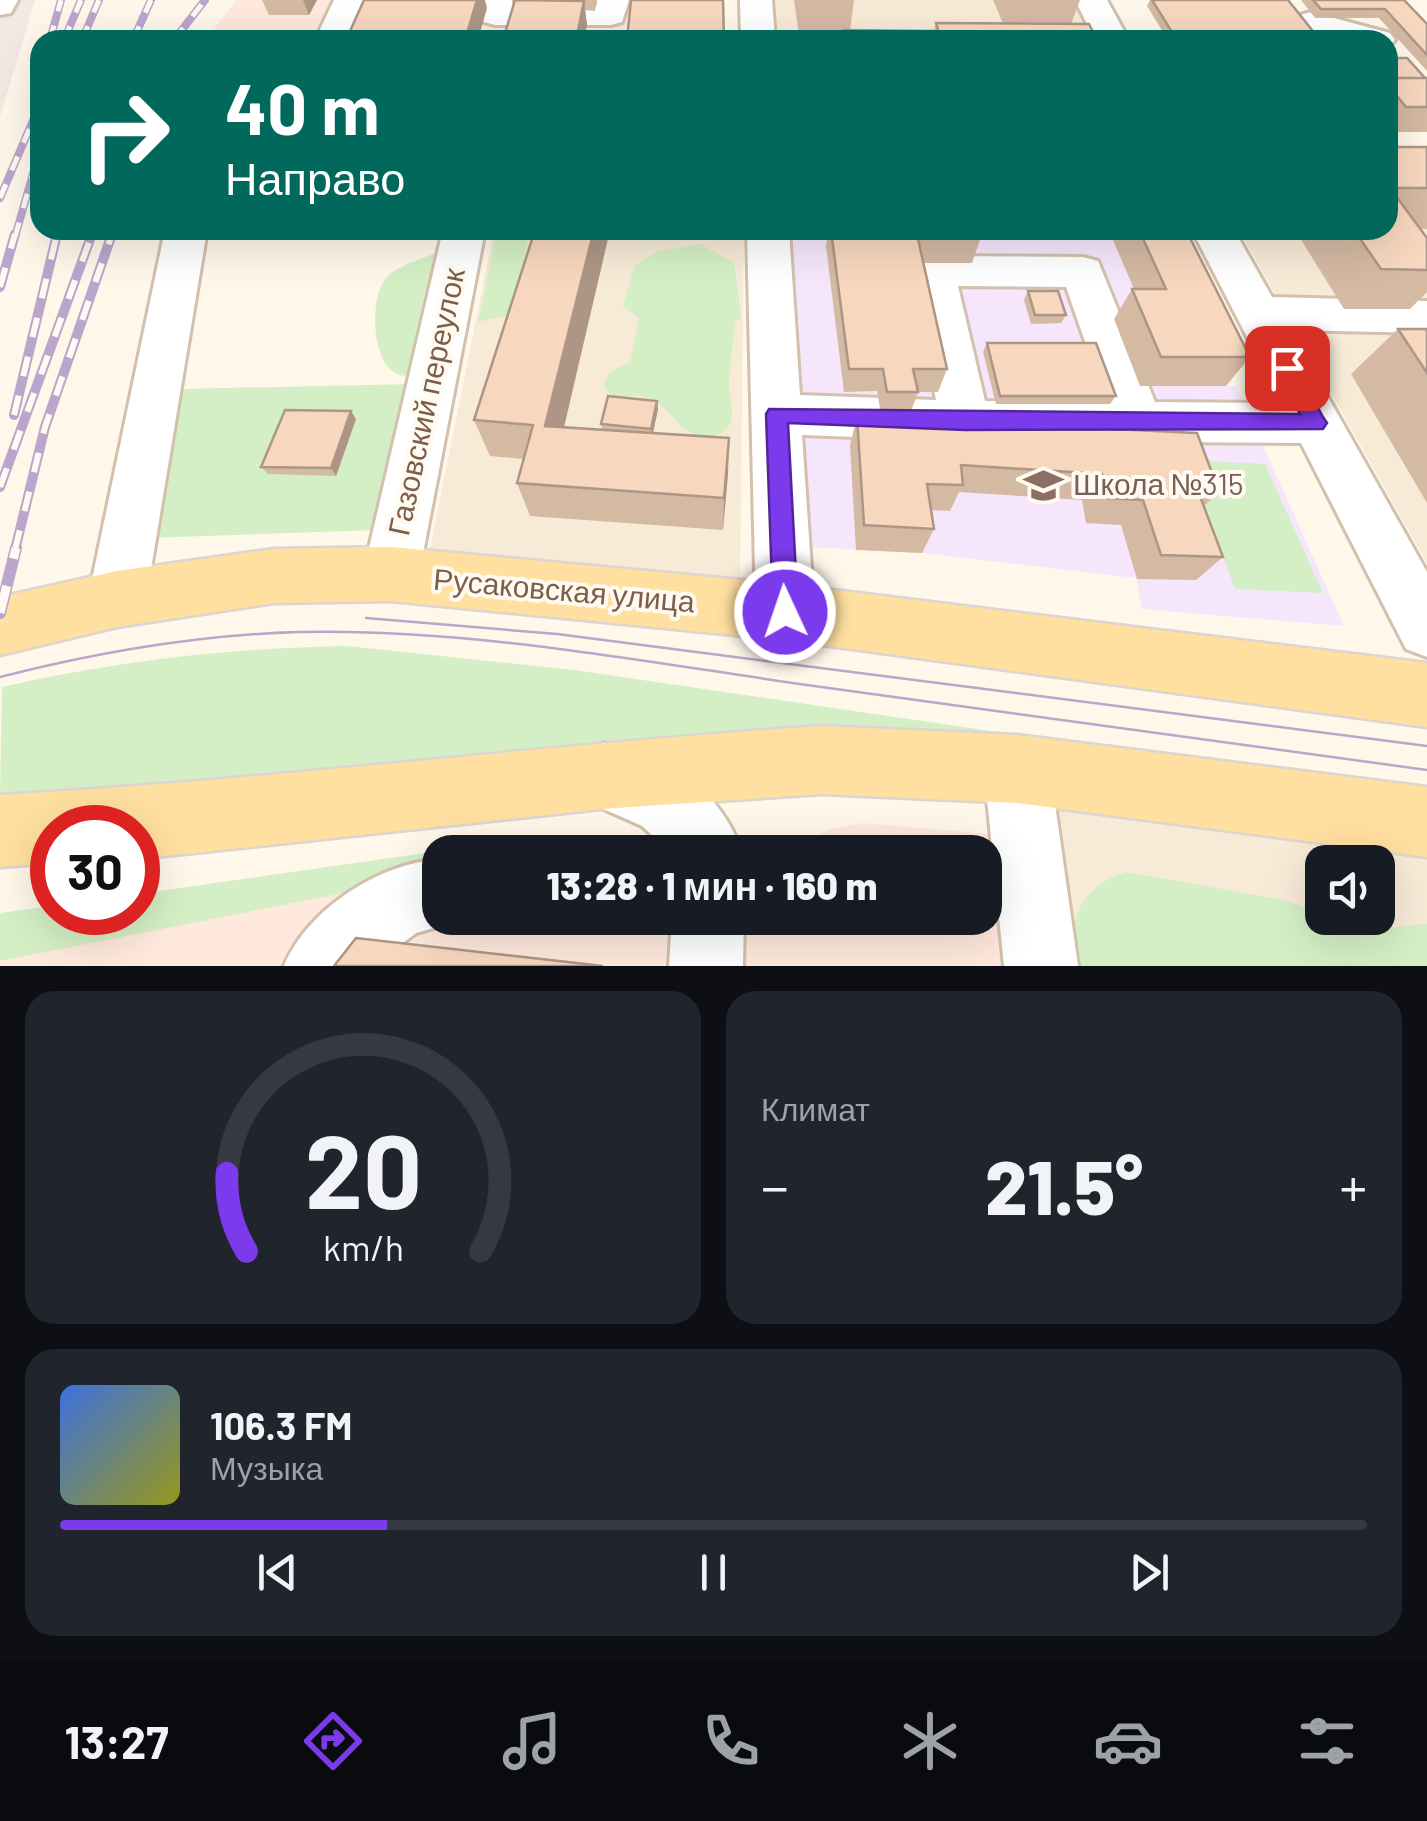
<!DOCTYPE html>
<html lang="ru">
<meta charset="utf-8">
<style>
body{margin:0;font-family:Barlow,sans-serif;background:#20242c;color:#f1f3f6;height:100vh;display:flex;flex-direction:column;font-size:38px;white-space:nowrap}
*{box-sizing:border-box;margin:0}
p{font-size:32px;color:#9ea1a6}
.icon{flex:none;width:55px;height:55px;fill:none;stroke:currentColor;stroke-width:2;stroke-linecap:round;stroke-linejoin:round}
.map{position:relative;height:966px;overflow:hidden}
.sheet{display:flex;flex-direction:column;gap:25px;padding:25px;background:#0d0f14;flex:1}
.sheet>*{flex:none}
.top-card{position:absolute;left:30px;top:30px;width:1368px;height:210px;border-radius:30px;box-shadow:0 10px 40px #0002;background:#00695c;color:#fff;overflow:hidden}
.buttons{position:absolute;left:1305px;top:845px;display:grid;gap:20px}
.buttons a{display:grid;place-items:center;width:90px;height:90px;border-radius:20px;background:#171b24;box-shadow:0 10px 40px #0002;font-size:50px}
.speed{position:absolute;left:30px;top:805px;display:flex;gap:20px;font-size:50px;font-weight:700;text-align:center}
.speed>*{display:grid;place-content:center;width:130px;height:130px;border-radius:50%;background:#171b24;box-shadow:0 10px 40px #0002;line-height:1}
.speed .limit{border:15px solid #d22;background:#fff;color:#111}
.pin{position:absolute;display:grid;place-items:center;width:85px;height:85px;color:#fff;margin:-42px;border-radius:20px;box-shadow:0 5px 15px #0006}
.me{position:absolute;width:110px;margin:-55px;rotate:357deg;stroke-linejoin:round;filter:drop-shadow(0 0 8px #0008)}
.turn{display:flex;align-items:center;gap:35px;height:210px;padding:0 30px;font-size:45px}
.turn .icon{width:130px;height:130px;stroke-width:2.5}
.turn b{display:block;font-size:70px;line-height:85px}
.big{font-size:75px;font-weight:800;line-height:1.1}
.sheet .widget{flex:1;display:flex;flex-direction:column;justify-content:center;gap:15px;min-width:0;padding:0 35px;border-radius:30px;background:#20242c}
.sheet .dial{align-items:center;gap:0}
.dial svg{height:260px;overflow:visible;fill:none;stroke:#363941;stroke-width:7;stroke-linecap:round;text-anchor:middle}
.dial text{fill:#f1f3f6;stroke:none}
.song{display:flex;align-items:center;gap:30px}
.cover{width:120px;height:120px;border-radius:15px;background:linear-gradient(135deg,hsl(220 70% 55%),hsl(60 70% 35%))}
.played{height:10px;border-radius:5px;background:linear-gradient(90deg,#7c3aed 25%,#363941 25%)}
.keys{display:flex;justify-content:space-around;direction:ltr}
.heat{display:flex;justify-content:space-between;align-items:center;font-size:55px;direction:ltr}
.sheet .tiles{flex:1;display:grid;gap:25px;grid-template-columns:1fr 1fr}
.widget:last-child{grid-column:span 2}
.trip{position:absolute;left:422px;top:835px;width:580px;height:100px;border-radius:30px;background:#171b24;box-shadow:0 10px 40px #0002;font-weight:800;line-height:100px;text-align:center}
.tab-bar{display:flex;height:160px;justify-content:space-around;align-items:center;background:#090b0e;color:#9ea1a6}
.tab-bar .icon{width:70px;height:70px}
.tab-bar .active{color:#7c3aed}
.tab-bar b{font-size:45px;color:#f1f3f6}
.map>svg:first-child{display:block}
.residential{fill:#f7ead7;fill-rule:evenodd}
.commercial{fill:#ffe9dd}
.industrial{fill:#f0eae3}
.education{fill:#f5e6fc}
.green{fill:#d4efc5}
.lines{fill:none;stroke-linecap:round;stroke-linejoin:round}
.minor-casing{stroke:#d3c0ad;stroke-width:6}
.major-casing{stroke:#ddd5d0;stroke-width:5}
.minor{fill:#fff;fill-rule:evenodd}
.major{fill:#ffe0a0;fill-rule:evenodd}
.tram{stroke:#bba5cc;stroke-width:2.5}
.rail-far2-casing{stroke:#bba5cc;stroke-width:8}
.rail-far1-casing{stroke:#bba5cc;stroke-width:10}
.rail-casing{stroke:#bba5cc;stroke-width:12}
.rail-far2{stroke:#fffbf2;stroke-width:5;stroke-dasharray:15;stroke-linecap:butt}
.rail-far1{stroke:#fffbf2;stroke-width:6;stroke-dasharray:20;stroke-linecap:butt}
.rail{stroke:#fffbf2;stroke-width:9;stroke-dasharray:28;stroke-linecap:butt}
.wall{fill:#d4b9a3}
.shaded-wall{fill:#ad9685}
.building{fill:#f7d7be;stroke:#ad9685;stroke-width:2.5}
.route{fill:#7c3aed;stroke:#51269a;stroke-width:2.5}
.labels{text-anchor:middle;stroke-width:8;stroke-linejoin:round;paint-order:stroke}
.street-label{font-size:30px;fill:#7e5e49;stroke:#fffbf2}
.education-label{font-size:30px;fill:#785e54;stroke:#fffbf2;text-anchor:start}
</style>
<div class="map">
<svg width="1427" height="966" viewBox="0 0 1427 966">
<rect width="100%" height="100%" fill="#fff7ea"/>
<path class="residential" d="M771 0H1075L1096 40H775Z
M1427 169V563L1239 230H1388Z
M494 230H744L740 583 429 554Z
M1041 805 1427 859V966H1016ZM1322 862H1378V918H1322Z"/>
<path class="commercial" d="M236 0H722L723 40H206Z
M862 823 1004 835 1016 966H0V961L414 876 440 918H985V852H790L827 830Z"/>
<path class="industrial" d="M0 0H35L0 117Z"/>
<path class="education" d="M788 230H1152L1226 386H1236L1344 626 1142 609 1136 578 922 553 809 547Z"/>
<path class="green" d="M497 230H531L509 315 478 322Z
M700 244 734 263 741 317 735 322C733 343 730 364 729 384 729 403 742 428 714 436 674 447 669 378 614 400L603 384 611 371 630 363 639 318 623 306 634 267 657 251Z
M440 251 424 296 417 378C406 376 395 376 388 367 372 348 371 301 384 281 393 266 424 259 440 251Z
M414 384 375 530 147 538 177 389Z
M1187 460 1265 464 1323 593 1235 589Z
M347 646 574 670 1004 733 817 729 542 747 0 799 2 687C117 661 230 648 347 646Z
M468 850 502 852H440V874L0 961V913L52 906V912H138V894L425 853Z
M1126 872 1279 899 1322 912V918C1338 918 1348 923 1362 926 1384 929 1405 926 1427 924V966H1070C1070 919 1079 887 1126 872Z"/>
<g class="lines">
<defs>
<path id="minor" d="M0 0H18L11 13 0 15Z
M334 0H366L349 40H315Z
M482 0H514L513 5H597V0H629L622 22 611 25H495L484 22 479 15Z
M740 0H772L775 40H741Z
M1075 0H1107L1129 40H1095Z
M1311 12 1390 33 1395 40 1388 48V40H1341L1300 29 1295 22 1300 15Z
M165 230H207L146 599 137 618 117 625 97 618 88 599Z
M443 230H485L419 574 411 592 391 599 371 592 363 574Z
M747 230H789L800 395 936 400 911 271 918 260 933 256 1083 257 1098 261 1155 402 1281 403 1192 230H1234L1272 297 1427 301V333L1290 330 1427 572V657L1406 649 1301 443 965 441 802 435 814 612 806 631 785 639 764 631 756 612ZM958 286 1066 287 1106 402 985 401Z
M1017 736 1040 746 1050 769 1078 966H1004L984 769 994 746Z
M604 743C670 765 717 783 742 852H670L642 826 581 799 571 776 581 753Z
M440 859V918L465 919 416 933 372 966H284C308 909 378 864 440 859Z
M672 918H744L743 966H669Z"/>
<path id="major" d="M391 547 785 584 1427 663V727L785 640 391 601 274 603 117 627 0 655V597L117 571 274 549Z
M822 726 1017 735 1427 787V857L1017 803 822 794 602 809 138 859V828H52V863L0 867V795C274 780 548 744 822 726Z"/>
</defs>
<use href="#minor" class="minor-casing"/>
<use href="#major" class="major-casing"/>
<use href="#minor" class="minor"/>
<use href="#major" class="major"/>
<path class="tram" d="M366 618 557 634 1427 746
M0 677C98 652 197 635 298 632 470 628 644 662 814 686 1019 714 1223 742 1427 770"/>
<defs>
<path id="rail-far2" d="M50 40 61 0
M64 40 81 0
M82 40 99 0
M133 40 151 0
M174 40 205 0
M0 198 40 104
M15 237 40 149
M56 237 58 230
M92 237 94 230
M111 237 113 230"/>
<path id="rail-far1" d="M0 287 15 234
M14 415 57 234
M0 487 92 234
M15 550 45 427 112 234"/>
<path id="rail" d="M0 613 16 548"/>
</defs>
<use href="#rail-far2" class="rail-far2-casing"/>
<use href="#rail-far1" class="rail-far1-casing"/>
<use href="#rail" class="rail-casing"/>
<use href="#rail-far2" class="rail-far2"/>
<use href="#rail-far1" class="rail-far1"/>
<use href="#rail" class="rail"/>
</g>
<path class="wall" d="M262 0H317L309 15H269Z
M512 0H597L595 11 585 10 587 25 584 40H503L513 7Z
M794 0H854L850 30 934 31 936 23H1003L993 0H1080L1071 24 1097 40H843V35H799Z
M1150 0H1152L1320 40H1168L1147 6Z
M1301 0H1404L1427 24V71L1379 18H1315Z
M1388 58 1427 78V132H1388Z
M1388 147H1427V229H1420L1427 238V292L1410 309H1344L1295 230H1388Z
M535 230H610L564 427 602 430 601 424 657 401 658 409 653 433 728 474 723 530 530 516 517 483 524 459 490 456 474 420Z
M829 230H1186L1250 357 1226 386H1140L1114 319 1132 289H1134L1113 240H980L972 263H924L947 369 938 392H918L910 414H881L877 391 844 392 826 246Z
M1028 291 1066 315 1061 323 1031 324 1024 300Z
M1398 329H1427V503L1351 374Z
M987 343 1116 396 1110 404H996L983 352Z
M857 417 1219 491 1204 506 1223 557 1196 580 1137 579 1121 525 1086 523 1082 500 959 492 950 511 931 510 934 529 922 553 856 550 850 445Z
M356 419 336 476 268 474 261 467Z"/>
<path class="shaded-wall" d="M303 0H317L309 15Z
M477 0H485L487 8 478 40H465Z
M584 1 587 25 584 40H576Z
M594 230H610L556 461 545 426Z
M657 401 658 409 652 437 651 429Z
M351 411 356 419 336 476 331 468Z
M729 438 728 474 723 530 724 498Z"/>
<path class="building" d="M364 0H477L465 40H346Z
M515 0 584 1 576 40H503Z
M631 0H723L724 40H627Z
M1152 0H1288L1320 40H1177Z
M1313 0H1404L1427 24V55L1385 9H1321Z
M936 23 1089 24 1097 40H941Z
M844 30 934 31 937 40H846Z
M1388 58H1407L1425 78H1388Z
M1388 78H1427V107H1406L1388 85Z
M1388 147H1427V188H1390L1427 238V270L1381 269 1354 230H1388Z
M535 230H594L545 426 729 438 724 498 517 483 533 425 474 420Z
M831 230H916L947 369H913L918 392H887L883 369H849Z
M920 230H982L983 232H920Z
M1139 230H1186L1250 357H1161L1132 289H1166Z
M1028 291H1058L1066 315H1035Z
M1398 329H1427V373Z
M987 343H1096L1116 396H1000Z
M608 396 657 401 651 429 601 424Z
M285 410 351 411 331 468 261 467Z
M857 417 1197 433 1219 491H1198L1223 557 1161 555 1143 500 1106 498 1102 474 961 465 963 485 927 484 934 529 864 525Z
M356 938 603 966H334Z"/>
<path class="route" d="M1287 360 1294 362 1323 417 1327 423 1323 429 965 430 788 423 798 612 794 620 785 624 776 620 773 612 766 414 769 409 1300 414 1276 368Z"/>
<defs>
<symbol id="school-bare" viewBox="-9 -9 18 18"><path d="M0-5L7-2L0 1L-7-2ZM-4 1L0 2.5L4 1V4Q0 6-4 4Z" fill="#8d6e63" stroke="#fffbf2" stroke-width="2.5" paint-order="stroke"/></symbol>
</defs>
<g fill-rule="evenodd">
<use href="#school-bare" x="1016" y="458" width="55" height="55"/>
</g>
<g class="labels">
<g class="street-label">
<text transform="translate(427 402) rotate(-78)" y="10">Газовский переулок</text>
<text transform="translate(564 591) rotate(5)" y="10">Русаковская улица</text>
</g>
<g class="education-label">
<text x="1073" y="495">Школа №315</text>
</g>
</g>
</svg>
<div class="buttons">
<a><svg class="icon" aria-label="sound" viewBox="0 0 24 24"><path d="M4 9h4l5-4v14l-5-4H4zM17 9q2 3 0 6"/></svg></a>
</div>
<div class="speed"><div class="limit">30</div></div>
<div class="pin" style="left:1287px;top:368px;background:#d93025"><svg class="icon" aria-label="arrive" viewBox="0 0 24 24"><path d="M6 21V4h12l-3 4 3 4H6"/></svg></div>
<svg class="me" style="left:785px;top:612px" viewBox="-20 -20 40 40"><circle r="17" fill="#7c3aed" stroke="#fff" stroke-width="3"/><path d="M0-11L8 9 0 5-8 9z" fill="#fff"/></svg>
<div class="trip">13:28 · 1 мин · 160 m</div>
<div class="top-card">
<div class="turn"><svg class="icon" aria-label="right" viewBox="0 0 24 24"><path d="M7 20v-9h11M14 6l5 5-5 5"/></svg><div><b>40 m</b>Направо</div></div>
</div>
</div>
<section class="sheet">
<div class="tiles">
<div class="widget dial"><svg viewBox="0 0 100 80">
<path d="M14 69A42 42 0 1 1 86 69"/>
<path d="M14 69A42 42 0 0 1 8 45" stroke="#7c3aed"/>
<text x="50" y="56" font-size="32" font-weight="700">20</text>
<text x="50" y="72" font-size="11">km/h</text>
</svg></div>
<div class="widget"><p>Климат</p>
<div class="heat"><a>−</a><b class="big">21.5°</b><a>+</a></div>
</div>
<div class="widget">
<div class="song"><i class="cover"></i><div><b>106.3 FM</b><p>Музыка</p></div></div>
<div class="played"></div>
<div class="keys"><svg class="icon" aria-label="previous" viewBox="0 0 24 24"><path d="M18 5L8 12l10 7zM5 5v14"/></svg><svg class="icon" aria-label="pause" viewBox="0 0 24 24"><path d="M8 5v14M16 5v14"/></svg><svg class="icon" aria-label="next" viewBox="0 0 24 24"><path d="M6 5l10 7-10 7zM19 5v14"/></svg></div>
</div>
</div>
</section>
<nav class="tab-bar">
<b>13:27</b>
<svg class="icon active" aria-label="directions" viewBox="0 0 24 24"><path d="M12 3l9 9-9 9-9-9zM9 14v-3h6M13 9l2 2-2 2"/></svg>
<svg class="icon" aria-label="music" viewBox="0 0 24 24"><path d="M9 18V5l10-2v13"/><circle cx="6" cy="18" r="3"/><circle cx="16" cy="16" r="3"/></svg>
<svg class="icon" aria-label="phone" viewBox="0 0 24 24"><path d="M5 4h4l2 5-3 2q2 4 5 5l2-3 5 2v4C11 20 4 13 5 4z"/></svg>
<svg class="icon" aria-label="climate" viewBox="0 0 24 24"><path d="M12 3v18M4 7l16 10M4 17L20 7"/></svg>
<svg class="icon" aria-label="car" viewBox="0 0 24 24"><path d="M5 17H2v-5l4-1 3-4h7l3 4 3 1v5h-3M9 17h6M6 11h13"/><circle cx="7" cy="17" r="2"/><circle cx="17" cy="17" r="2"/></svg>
<svg class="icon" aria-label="filters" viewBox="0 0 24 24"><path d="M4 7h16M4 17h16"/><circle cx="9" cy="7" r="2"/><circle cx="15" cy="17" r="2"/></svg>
</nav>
